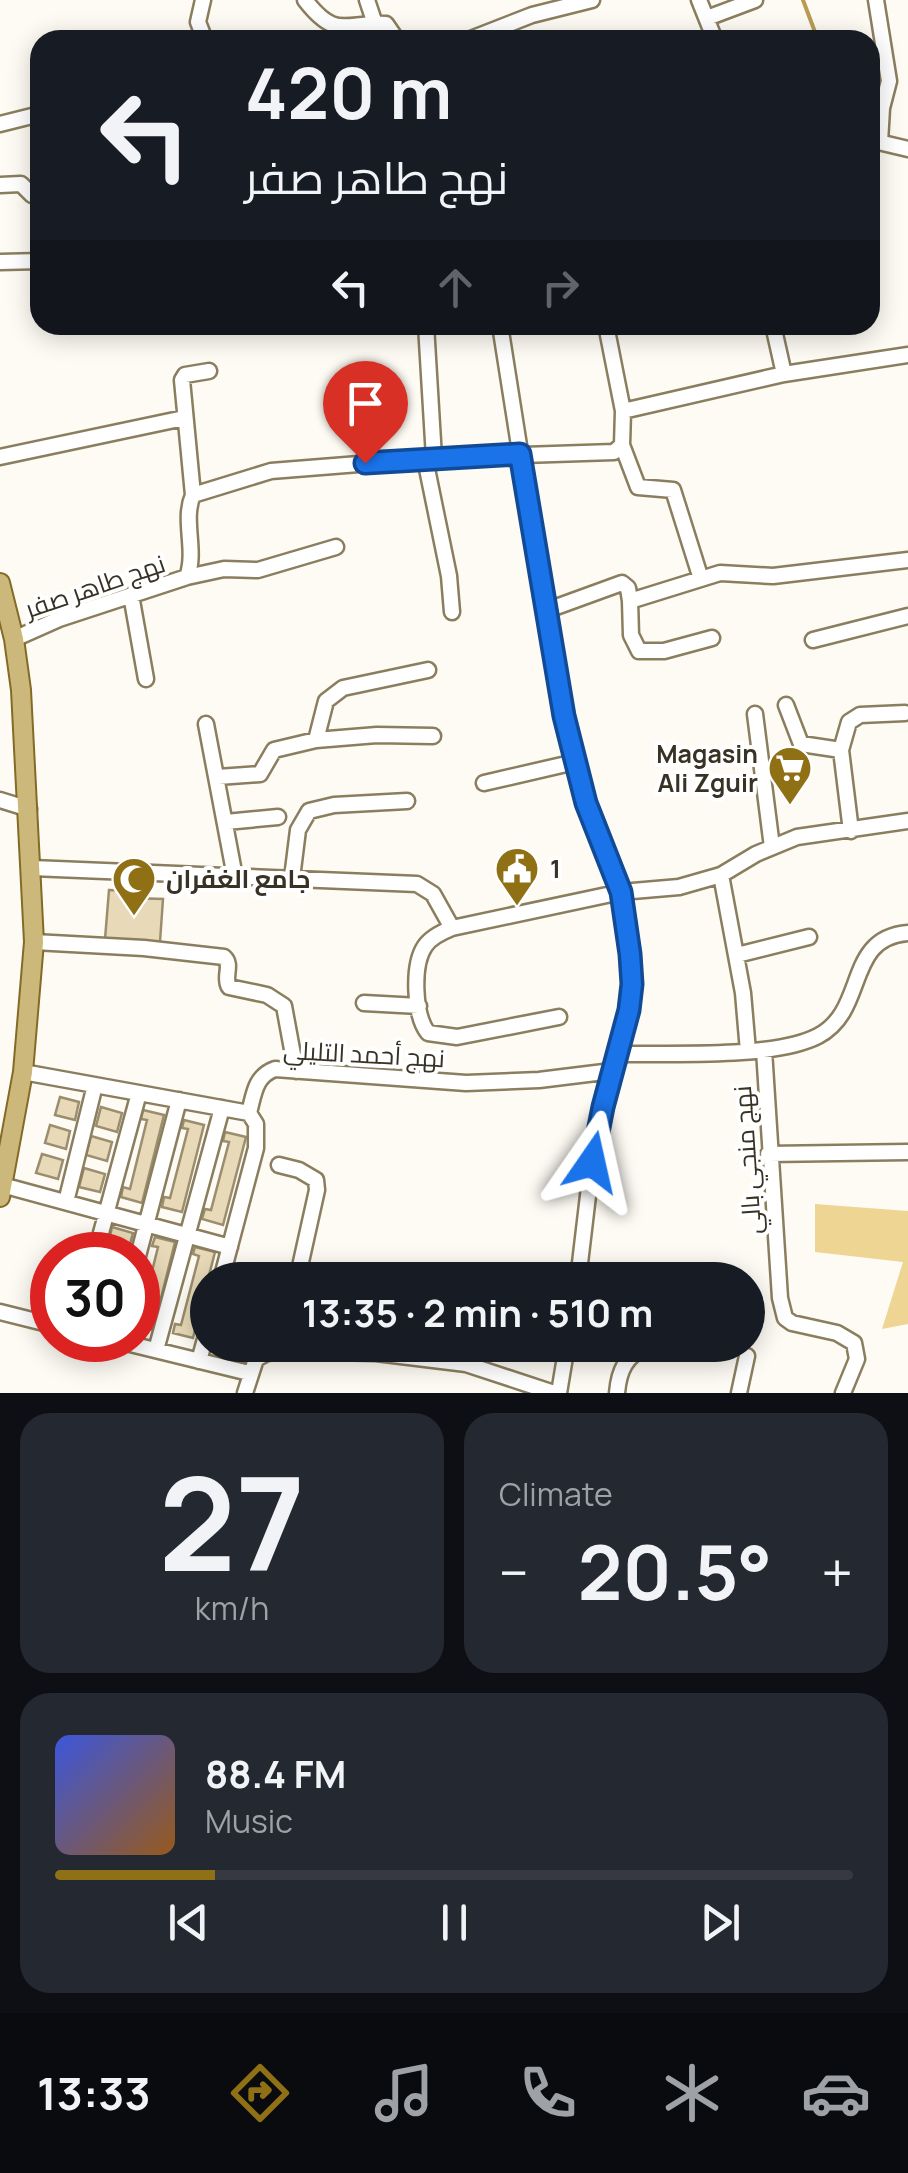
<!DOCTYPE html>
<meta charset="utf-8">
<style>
body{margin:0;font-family:Manrope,Cairo,sans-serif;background:#242831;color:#f1f3f6;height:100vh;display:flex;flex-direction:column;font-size:38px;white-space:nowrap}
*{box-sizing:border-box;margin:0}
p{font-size:32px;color:#9ea1a6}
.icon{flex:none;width:55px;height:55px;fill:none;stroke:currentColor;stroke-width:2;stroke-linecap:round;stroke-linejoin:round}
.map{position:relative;height:1393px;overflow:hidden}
.sheet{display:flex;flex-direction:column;gap:20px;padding:20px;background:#0d0f14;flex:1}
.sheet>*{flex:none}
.banner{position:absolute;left:30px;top:30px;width:850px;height:305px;border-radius:30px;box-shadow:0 5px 25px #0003;background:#171b24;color:#f1f3f6;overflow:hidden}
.speed{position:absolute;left:30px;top:1232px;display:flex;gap:20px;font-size:50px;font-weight:700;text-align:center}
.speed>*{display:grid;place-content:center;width:130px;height:130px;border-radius:50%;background:#171b24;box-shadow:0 5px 25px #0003;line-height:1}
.speed .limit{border:15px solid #d22;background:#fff;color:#111}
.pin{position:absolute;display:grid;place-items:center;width:85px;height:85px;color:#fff;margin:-102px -42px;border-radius:50% 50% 50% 0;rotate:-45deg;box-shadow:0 0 10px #0007}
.pin .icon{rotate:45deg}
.me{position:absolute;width:110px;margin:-55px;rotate:11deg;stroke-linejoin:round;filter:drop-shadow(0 0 8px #0008)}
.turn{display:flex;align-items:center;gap:35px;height:210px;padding:0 50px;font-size:45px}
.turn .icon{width:130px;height:130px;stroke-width:2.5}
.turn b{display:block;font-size:70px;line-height:85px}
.lanes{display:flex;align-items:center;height:95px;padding:0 50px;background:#0003;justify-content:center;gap:50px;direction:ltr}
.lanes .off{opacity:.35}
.big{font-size:75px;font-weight:700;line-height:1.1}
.sheet .card{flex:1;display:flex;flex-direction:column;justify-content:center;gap:15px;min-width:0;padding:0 35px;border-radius:30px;background:#242831}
.sheet .dial{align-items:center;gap:0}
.dial b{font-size:130px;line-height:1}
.song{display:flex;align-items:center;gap:30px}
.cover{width:120px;height:120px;border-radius:15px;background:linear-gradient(135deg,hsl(230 70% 55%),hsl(30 70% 35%))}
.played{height:10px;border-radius:5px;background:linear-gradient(90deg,#8f7015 20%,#363941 20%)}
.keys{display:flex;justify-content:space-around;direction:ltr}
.heat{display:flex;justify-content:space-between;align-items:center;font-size:55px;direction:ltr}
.sheet .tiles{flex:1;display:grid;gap:20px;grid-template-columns:1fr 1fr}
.card:last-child{grid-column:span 2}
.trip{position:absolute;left:190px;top:1262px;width:575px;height:100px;border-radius:50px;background:#171b24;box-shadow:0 5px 25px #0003;font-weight:700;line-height:100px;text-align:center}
.menu{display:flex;height:160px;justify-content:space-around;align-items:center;background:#090b0e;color:#9ea1a6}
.menu .icon{width:70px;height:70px}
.menu .selected{color:#8f7015}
.menu b{font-size:45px;color:#f1f3f6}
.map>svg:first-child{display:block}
.green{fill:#efd593}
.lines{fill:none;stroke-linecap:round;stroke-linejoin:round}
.stream{stroke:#b99c53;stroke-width:4}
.building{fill:#e8dab8;stroke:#9b8e6e;stroke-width:2.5}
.minor-casing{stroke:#8b7e5f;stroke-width:19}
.major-casing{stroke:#836a25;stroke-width:22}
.minor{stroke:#fff;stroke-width:14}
.major{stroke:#cdb87c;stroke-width:18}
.route-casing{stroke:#114b97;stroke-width:25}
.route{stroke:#1a73e8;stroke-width:18}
.labels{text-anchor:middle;stroke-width:8;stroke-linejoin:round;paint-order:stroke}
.street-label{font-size:25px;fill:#383225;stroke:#fff}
.poi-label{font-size:25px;font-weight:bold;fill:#383225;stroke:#fff;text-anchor:start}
</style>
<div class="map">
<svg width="908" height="1393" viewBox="0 0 908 1393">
<rect width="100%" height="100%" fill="#fefbf4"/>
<path class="green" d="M815 1204 908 1211V1324L882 1329 903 1262 815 1252Z"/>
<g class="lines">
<path class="stream" d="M803 0 818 40"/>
</g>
<path class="building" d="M109 890 133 891V898L163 899 160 942 105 939Z
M60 1097 79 1102 75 1120 55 1115Z
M101 1107 122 1113 117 1132 96 1126Z
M143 1110 164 1115 142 1203 121 1197 123 1187 130 1189 147 1120 141 1119Z
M184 1120 204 1125 182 1212 162 1207 164 1197 170 1198 188 1129 182 1128Z
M50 1125 70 1131 66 1149 45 1143Z
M225 1132 246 1137 223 1225 202 1219 205 1209 211 1210 229 1142 223 1141Z
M91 1136 112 1142 107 1161 86 1155Z
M42 1154 63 1160 58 1179 36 1173Z
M84 1168 105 1174 100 1192 79 1187Z
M112 1227 133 1233 127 1255H112L116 1237 110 1236Z
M155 1237 175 1242 153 1330 138 1326V1315L141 1316 158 1247 152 1246Z
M195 1247 215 1252 193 1338 173 1333 175 1324 181 1325 199 1256 193 1254Z"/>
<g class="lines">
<defs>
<path id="minor" d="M203 0 198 22 205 40
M305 0C336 40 344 22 386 24L397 40
M367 0 375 24
M699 0 715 40
M876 0 889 81 882 108 880 142
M707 18 755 0
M468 40 532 15 592 0
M0 124 40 114
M870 140 908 149
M0 185 21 184 32 195 40 196
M0 262 40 261
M426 325 434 458
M500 325 553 661 586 803 621 892 632 984 629 1009 603 1107 592 1162 578 1280
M773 325 784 374
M623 411 784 374 908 355
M622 445 638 487 673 490 701 579
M0 457 184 418
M425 459 449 576 452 612
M193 495 182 380 185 375 209 371
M187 577 224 569 258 570 336 547
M131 595 146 679
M630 601 631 635 639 651H664L712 638
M545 611 622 583 628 588 630 601 720 573 773 576 908 560
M14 639 59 619 187 577C197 550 182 520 193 495L271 471 434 458 614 452 622 445 623 411 606 325
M813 640 908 616
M786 705 801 744 841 750
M755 714 772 847
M206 724 235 877
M316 740 377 735 433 736
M218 777 260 774 274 750 316 740 326 701 343 688 428 670
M484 783 575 762
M0 800 29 809
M226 822 278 817
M851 831 841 750 849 722 860 715 905 713
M32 868 417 884 433 894 452 928 621 892 679 887 721 875 756 854 797 837 908 821
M721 875 743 993 748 1051
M292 878 298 830 309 811 334 805 407 801
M452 928C442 932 431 937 425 946 412 965 414 1015 428 1033L457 1037 559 1017
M34 942 144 948 224 957C233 965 223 977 229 987L267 995 284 1006 296 1071
M737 955 809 937
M364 1003 419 1006
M764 1050 780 1298 785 1318 792 1323 837 1333 854 1343 857 1359 843 1393
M617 1054C669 1053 773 1059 818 1036 868 1010 844 938 908 933
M23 1072 249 1113
M249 1113C254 1094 255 1076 275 1069L466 1083 539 1080 612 1071
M768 1154 908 1152
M279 1165 299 1170 316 1180 317 1190 297 1280
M2 1185 230 1247
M66 1202 95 1085
M95 1255 139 1093
M138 1256 179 1100
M221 1280 256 1148V1124L249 1113
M0 1312 52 1325
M114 1340 249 1373
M156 1350 222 1108
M199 1361 208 1328
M245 1393 256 1359 267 1353 282 1351 376 1353 466 1364 554 1393
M559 1393 567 1345
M617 1393C619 1369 626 1357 647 1345
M739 1393 747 1356"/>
<path id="major" d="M0 583 14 639 21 690 34 942 23 1072 0 1197"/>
</defs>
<use href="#minor" class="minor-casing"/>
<use href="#major" class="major-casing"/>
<use href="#minor" class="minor"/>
<use href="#major" class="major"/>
</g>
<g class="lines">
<defs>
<path id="route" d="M365 463 520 454 564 716 586 803 621 892 630 954 632 984 629 1010 603 1107 592 1162"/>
</defs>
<use href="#route" class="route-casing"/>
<use href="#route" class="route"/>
</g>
<defs>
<symbol id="supermarket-pin" viewBox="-11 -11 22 30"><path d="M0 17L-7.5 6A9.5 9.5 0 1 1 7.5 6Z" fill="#8f7015" stroke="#fff"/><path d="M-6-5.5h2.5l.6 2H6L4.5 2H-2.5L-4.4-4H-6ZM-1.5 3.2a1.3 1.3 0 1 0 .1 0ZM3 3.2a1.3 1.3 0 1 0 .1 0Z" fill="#fff"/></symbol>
<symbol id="civic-pin" viewBox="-11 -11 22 30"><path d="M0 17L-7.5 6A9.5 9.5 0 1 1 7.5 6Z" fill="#8f7015" stroke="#fff"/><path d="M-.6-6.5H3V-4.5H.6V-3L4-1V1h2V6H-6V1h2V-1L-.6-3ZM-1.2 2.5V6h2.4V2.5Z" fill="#fff"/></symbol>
<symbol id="mosque-pin" viewBox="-11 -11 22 30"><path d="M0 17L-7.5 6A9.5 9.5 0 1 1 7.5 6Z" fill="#8f7015" stroke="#fff"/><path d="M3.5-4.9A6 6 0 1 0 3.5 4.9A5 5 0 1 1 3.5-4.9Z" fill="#fff"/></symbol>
</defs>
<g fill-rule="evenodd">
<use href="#supermarket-pin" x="765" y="743" width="50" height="68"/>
<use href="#civic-pin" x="492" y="844" width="50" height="68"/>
<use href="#mosque-pin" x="109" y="854" width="50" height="68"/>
</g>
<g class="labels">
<g class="street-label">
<text transform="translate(95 586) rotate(-19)" y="9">نهج طاهر صفر</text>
<text transform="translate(364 1054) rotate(3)" y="9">نهج أحمد التليلي</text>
<text transform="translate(747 1160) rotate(-94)" y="9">نهج منجي بالي</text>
</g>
<g class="poi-label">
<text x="758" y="763" text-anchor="end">Magasin<tspan x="758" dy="29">Ali Zguir</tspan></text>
<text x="550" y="878">1</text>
<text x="166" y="888">جامع الغفران</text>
</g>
</g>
</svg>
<div class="speed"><div class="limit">30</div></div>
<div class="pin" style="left:365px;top:463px;background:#d93025"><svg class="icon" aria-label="arrive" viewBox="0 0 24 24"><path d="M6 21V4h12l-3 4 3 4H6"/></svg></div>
<svg class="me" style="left:592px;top:1162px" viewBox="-20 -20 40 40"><path d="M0-17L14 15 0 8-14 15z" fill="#1a73e8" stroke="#fff" stroke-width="4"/></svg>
<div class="trip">13:35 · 2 min · 510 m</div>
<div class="banner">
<div class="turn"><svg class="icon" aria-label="left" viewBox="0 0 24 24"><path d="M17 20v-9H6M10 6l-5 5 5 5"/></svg><div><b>420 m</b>نهج طاهر صفر</div></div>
<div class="lanes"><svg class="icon" aria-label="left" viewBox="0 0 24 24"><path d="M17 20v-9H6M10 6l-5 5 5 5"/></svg><svg class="icon off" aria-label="ahead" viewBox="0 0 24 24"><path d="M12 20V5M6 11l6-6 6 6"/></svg><svg class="icon off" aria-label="right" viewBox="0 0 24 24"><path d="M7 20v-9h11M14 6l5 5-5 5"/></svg></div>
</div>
</div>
<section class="sheet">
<div class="tiles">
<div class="card dial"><b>27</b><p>km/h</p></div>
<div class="card"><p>Climate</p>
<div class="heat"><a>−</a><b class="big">20.5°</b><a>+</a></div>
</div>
<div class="card">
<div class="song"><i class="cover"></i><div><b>88.4 FM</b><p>Music</p></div></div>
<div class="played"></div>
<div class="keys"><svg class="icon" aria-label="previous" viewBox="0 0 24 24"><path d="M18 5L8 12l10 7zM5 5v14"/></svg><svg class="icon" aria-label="pause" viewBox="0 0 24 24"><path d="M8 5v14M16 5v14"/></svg><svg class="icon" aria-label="next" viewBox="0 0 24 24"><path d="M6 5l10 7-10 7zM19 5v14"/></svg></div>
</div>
</div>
</section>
<nav class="menu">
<b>13:33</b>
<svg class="icon selected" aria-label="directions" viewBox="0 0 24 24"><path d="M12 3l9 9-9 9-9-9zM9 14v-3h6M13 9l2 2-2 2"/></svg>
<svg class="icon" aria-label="music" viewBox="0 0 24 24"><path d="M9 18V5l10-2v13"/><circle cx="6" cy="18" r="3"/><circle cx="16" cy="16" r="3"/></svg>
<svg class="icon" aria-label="phone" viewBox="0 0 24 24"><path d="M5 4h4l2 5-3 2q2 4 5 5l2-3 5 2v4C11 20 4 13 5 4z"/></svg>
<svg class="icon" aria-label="climate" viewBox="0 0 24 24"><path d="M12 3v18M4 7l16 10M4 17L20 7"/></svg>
<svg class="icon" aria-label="car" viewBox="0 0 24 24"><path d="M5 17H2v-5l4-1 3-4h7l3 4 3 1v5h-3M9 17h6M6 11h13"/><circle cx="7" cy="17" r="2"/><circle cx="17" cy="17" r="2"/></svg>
</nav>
